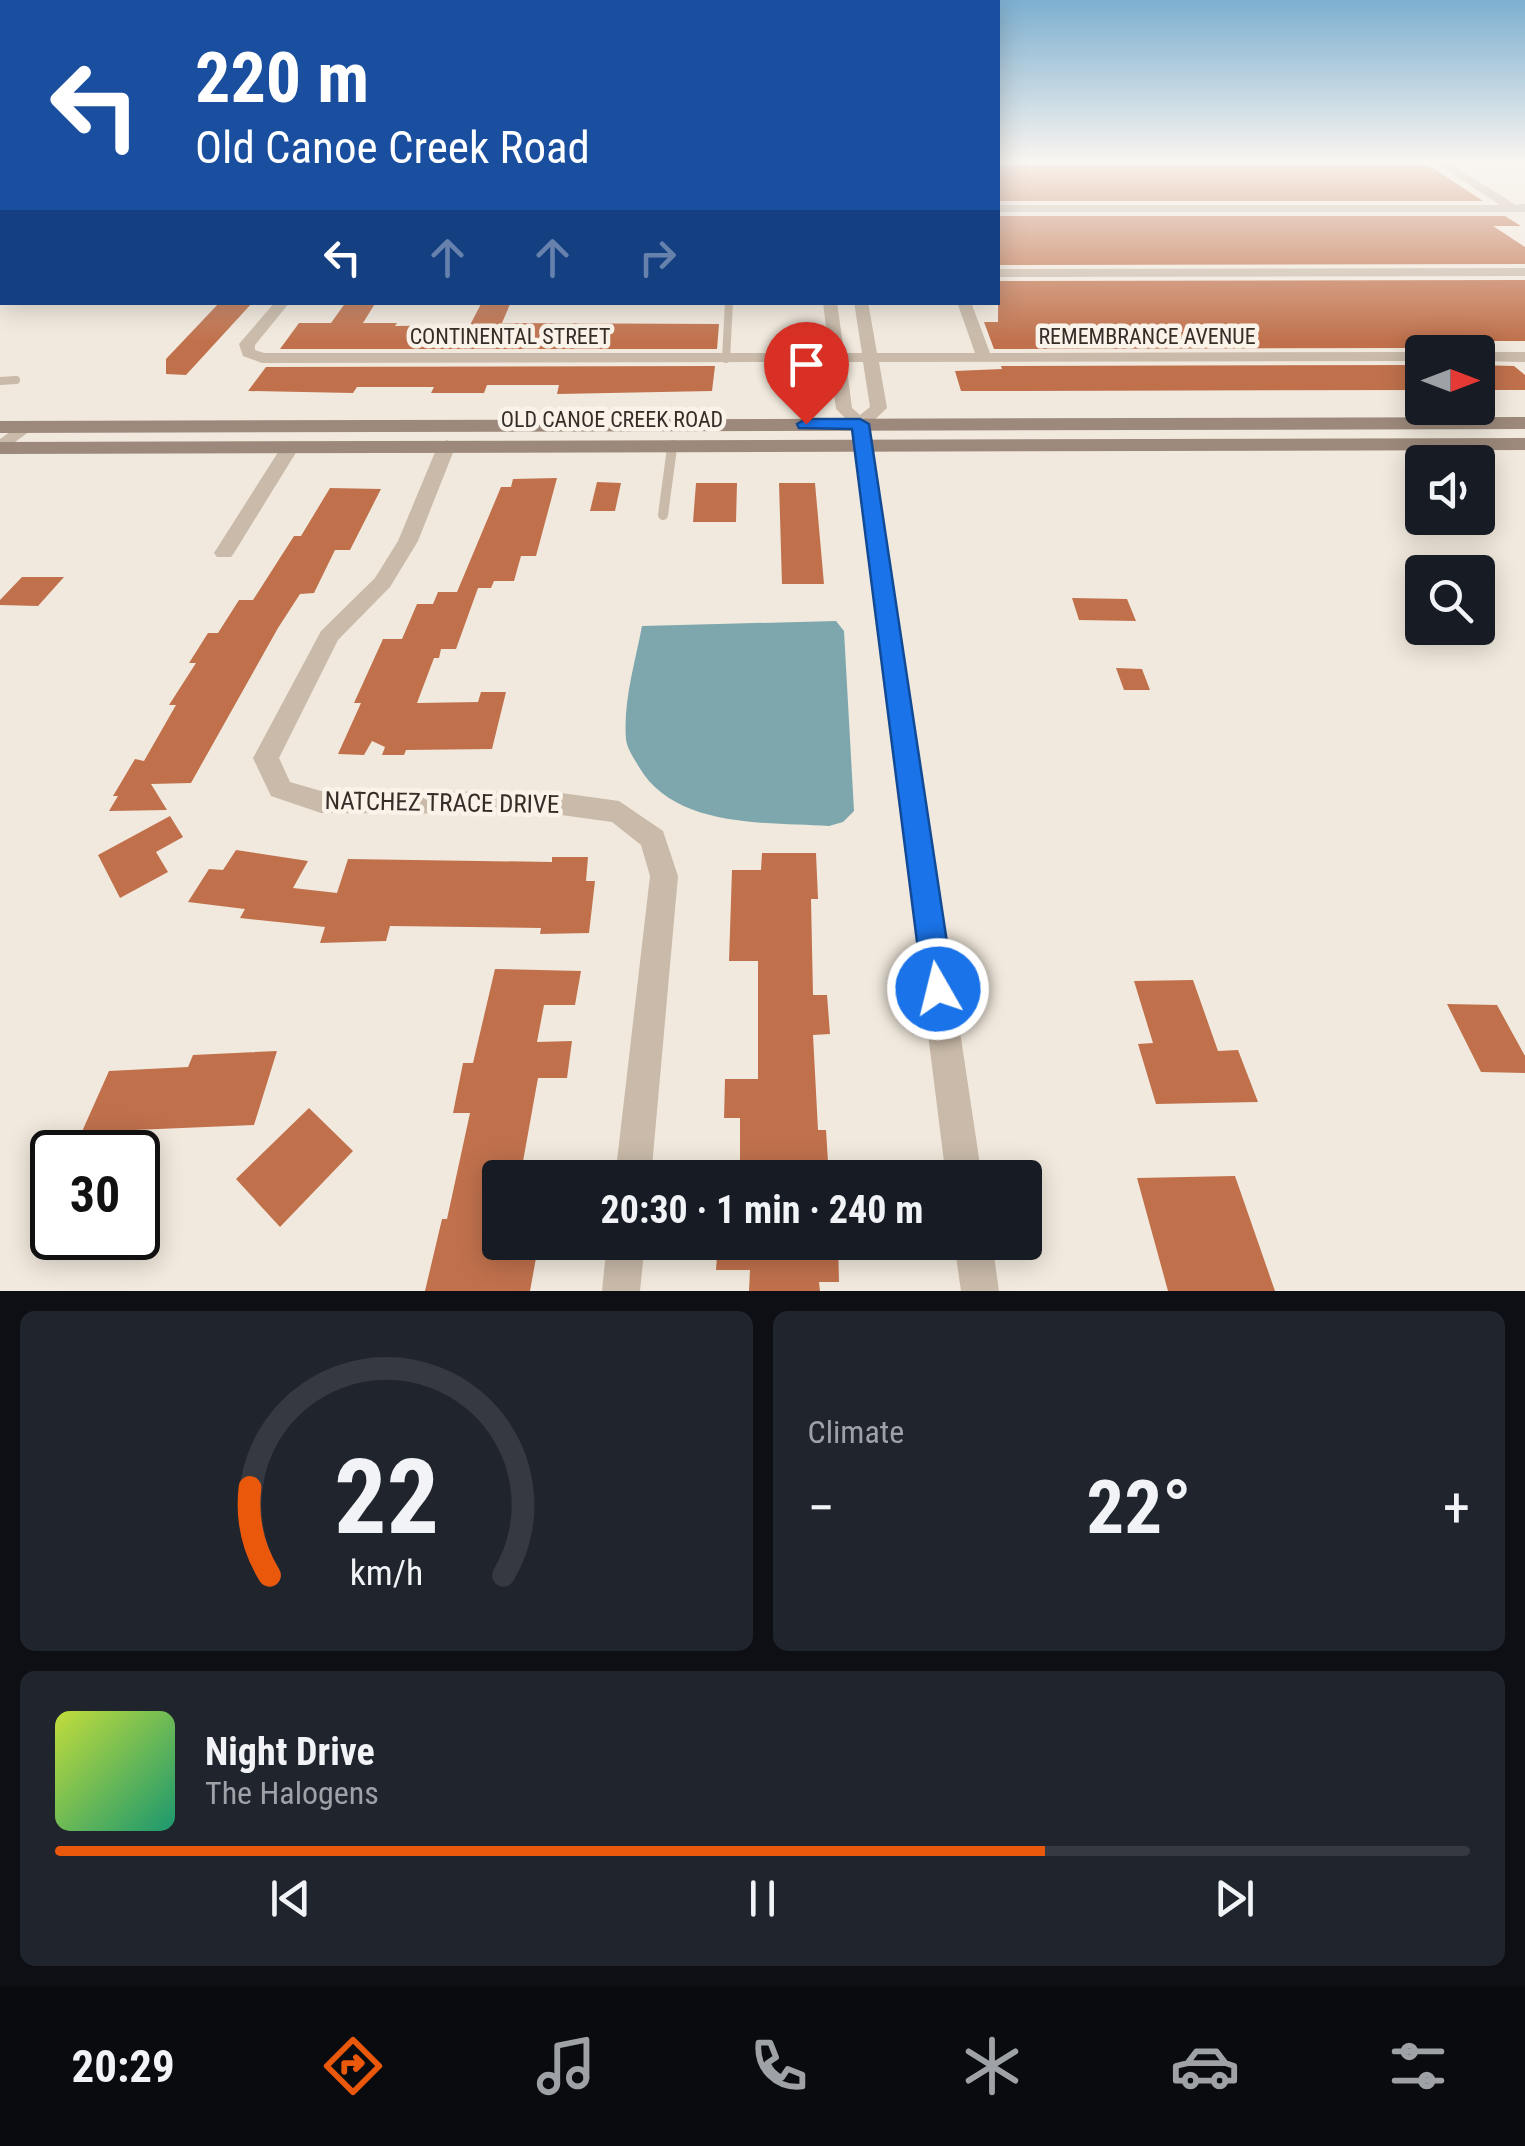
<!DOCTYPE html>
<meta charset="utf-8">
<style>
body{margin:0;font-family:"Roboto Condensed",sans-serif;background:#20242c;color:#f1f3f6;height:100vh;display:flex;flex-direction:column;font-size:38px;white-space:nowrap}
*{box-sizing:border-box;margin:0}
p{font-size:32px;color:#9ea1a6}
.icon{flex:none;width:55px;height:55px;fill:none;stroke:currentColor;stroke-width:2;stroke-linecap:round;stroke-linejoin:round}
.map{position:relative;height:1291px;overflow:hidden}
.side{display:flex;flex-direction:column;gap:20px;padding:20px;background:#0d0f14;flex:1}
.side>*{flex:none}
.hud{position:absolute;left:0px;top:0px;width:1000px;height:305px;box-shadow:0 5px 25px #0003;background:#1a4fa0;color:#fff;overflow:hidden}
.needle{width:65px;rotate:90deg}
.fabs{position:absolute;left:1405px;top:335px;display:grid;gap:20px}
.fabs a{display:grid;place-items:center;width:90px;height:90px;border-radius:10px;background:#171b24;box-shadow:0 5px 25px #0003;font-size:50px}
.speed{position:absolute;left:30px;top:1130px;display:flex;gap:20px;font-size:50px;font-weight:700;text-align:center}
.speed>*{display:grid;place-content:center;width:130px;height:130px;border-radius:50%;background:#171b24;box-shadow:0 5px 25px #0003;line-height:1}
.speed .limit{border:5px solid #111;border-radius:15px;background:#fff;color:#111}
.pin{position:absolute;display:grid;place-items:center;width:85px;height:85px;color:#fff;margin:-102px -42px;border-radius:50% 50% 50% 0;rotate:-45deg;box-shadow:0 0 10px #0007}
.pin .icon{rotate:45deg}
.me{position:absolute;width:110px;margin:-55px;rotate:352deg;stroke-linejoin:round;filter:drop-shadow(0 0 8px #0008)}
.turn{display:flex;align-items:center;gap:35px;height:210px;padding:0 30px;font-size:45px}
.turn .icon{width:130px;height:130px;stroke-width:2.5}
.turn b{display:block;font-size:70px;line-height:85px}
.lanes{display:flex;align-items:center;height:95px;padding:0 30px;background:#0003;justify-content:center;gap:50px;direction:ltr}
.lanes .off{opacity:.35}
.big{font-size:75px;font-weight:700;line-height:1.1}
.side .tile{flex:1;display:flex;flex-direction:column;justify-content:center;gap:15px;min-width:0;padding:0 35px;border-radius:15px;background:#20242c}
.side .dial{align-items:center;gap:0}
.dial svg{height:260px;overflow:visible;fill:none;stroke:#363941;stroke-width:7;stroke-linecap:round;text-anchor:middle}
.dial text{fill:#f1f3f6;stroke:none}
.song{display:flex;align-items:center;gap:30px}
.cover{width:120px;height:120px;border-radius:15px;background:linear-gradient(135deg,hsl(70 70% 55%),hsl(160 70% 35%))}
.played{height:10px;border-radius:5px;background:linear-gradient(90deg,#ea580c 70%,#363941 70%)}
.keys{display:flex;justify-content:space-around;direction:ltr}
.heat{display:flex;justify-content:space-between;align-items:center;font-size:55px;direction:ltr}
.side .tiles{flex:1;display:grid;gap:20px;grid-template-columns:1fr 1fr}
.tile:last-child{grid-column:span 2}
.trip{position:absolute;left:482px;top:1160px;width:560px;height:100px;border-radius:10px;background:#171b24;box-shadow:0 5px 25px #0003;font-weight:700;line-height:100px;text-align:center}
.tabs{display:flex;height:160px;justify-content:space-around;align-items:center;background:#090b0e;color:#9ea1a6}
.tabs .icon{width:70px;height:70px}
.tabs .selected{color:#ea580c}
.tabs b{font-size:45px;color:#f1f3f6}
.map>svg:first-child{display:block}
.water{fill:#7da7ad}
.building{fill:#c0714c}
.lines{fill:none;stroke-linecap:round;stroke-linejoin:round}
.lane-far1{stroke:#c9baa9;stroke-width:8}
.lane{stroke:#c9baa9;stroke-width:10}
.street{fill:#c9baa9;fill-rule:evenodd}
.secondary{fill:#9c897b;fill-rule:evenodd}
.route{fill:#1a73e8;stroke:#114b97;stroke-width:2.5}
.labels{text-anchor:middle;stroke-width:9;stroke-linejoin:round;paint-order:stroke}
.far-street-label{font-size:22px;fill:#362e29;stroke:#f9f3e9}
.street-label{font-size:25px;fill:#362e29;stroke:#f9f3e9}
</style>
<div class="map">
<svg width="1525" height="1291" viewBox="0 0 1525 1291">
<rect width="100%" height="100%" fill="#f1e9dd"/>
<path class="water" d="M836 621 844 631 854 811 843 822 829 826C768 822 675 829 639 767 634 758 627 749 626 739 623 702 635 663 642 626Z"/>
<path class="building" d="M998 165H1428L1483 201H998Z
M998 216H1505L1521 226H1493L1525 247V264L998 265Z
M1525 280V341H1484L1493 348H1478V342H1411L1418 348 994 349 984 322H998V281Z
M220 302H253L186 375 166 374V359Z
M346 302H376L363 323H397L395 326 470 325 482 302H511L502 323 719 324 717 349H280L299 323H331Z
M1422 365V390L961 391 955 371 1002 369 1001 366Z
M1478 365 1514 366 1525 375V390H1488L1478 381Z
M715 366 712 391 557 394 559 385H487L484 393H431L434 387H357L353 393 248 391 266 367Z
M557 478 536 556H521L514 581H494L491 588H478L456 649H441L439 658H434L417 703 478 702 481 692H506L492 749 406 750 404 755H382L385 747 372 741 364 755 338 754 361 703H354L383 639H402L417 604H433L438 592H457L501 487H511L513 479Z
M597 482 621 483 615 511H590Z
M696 483H737L736 522H693Z
M779 483H815L824 584H782Z
M330 488 381 489 350 550H335L314 593 300 594 278 628 191 783 151 784 167 810 109 811 118 796H113L135 759 144 761 176 705H169L196 663H189L208 633H218L239 600H253L294 536H301Z
M22 577H64L38 606 0 605V600Z
M1072 598 1127 599 1136 621 1079 620Z
M1116 668 1142 669 1150 690H1124Z
M170 816 183 837 156 852 168 872 120 898 98 855Z
M236 850 308 861 293 888 337 893 348 859 552 862V857H588L586 881H595L589 933 540 934 541 928 390 926 386 941 320 943 325 927 240 918 245 909 188 902 209 869 223 870Z
M762 853H816L818 899H811L813 995H827L830 1034 813 1035 818 1130H826L829 1178H740V1118H724L725 1079H758V961H729L732 870H761Z
M495 969 581 971 575 1005H544L537 1042 572 1041 567 1078H538L520 1178H500L498 1258H536L530 1291H425L442 1219H447L470 1113H453L463 1063H473Z
M1193 980 1218 1051 1238 1050 1258 1102 1156 1104 1138 1044 1153 1043 1134 981Z
M1447 1004 1497 1005 1525 1056V1073L1481 1072Z
M277 1051 254 1125 134 1130 129 1142 76 1145 109 1071 188 1067 193 1055Z
M309 1108 353 1151 280 1227 236 1179Z
M1235 1176 1275 1291H1168L1137 1178Z
M718 1242H838L839 1282H819L820 1291H749L750 1270H716Z"/>
<g class="lines">
<path class="lane-far1" d="M726 359 729 302
M0 381 16 380
M672 450 673 444"/>
<path class="lane" d="M663 515 672 448"/>
<path class="street" d="M1432 160H1444L1516 205 1525 204V212H998V205H1500Z
M1525 268V276L998 277V269Z
M275 302H290L255 345V350L264 353H829L823 302H837L844 353H862L854 302H868L877 353H975L957 302H971L990 353 1422 352V361L879 362 887 408 869 425 982 1178H946L852 425 836 409 830 362 262 363 243 356 239 344ZM846 362H863L870 407 860 415 852 408Z
M1525 352V362L1478 361V352Z
M24 422 33 427 30 431 0 453V439Z
M447 440 456 445 418 541 390 587 338 640 279 758 290 782 321 791 554 792 619 801 663 831 678 876 651 1178H615L650 876 641 845 612 822 554 814 321 813 271 796 253 758 321 631 375 578 398 541 438 445Z
M291 441 300 446 234 553 231 557H217L214 553 282 446Z
M607 1242H645L640 1291H602Z
M954 1242H992L999 1291H961Z"/>
<path class="secondary" d="M1525 417V429L0 433V421Z
M1525 438V450L0 454V442Z"/>
</g>
<linearGradient id="sky" x2="0" y2="1"><stop stop-color="#7dafd0"/><stop offset="0.47" stop-color="#f9f5f0"/><stop offset="1" stop-color="#f9f5f0" stop-opacity="0"/></linearGradient>
<rect width="1525" height="341" fill="url(#sky)"/>
<path class="route" d="M806 419H860L869 424 954 989 950 1000 938 1004 927 1000 923 989 852 429 799 428 797 424Z"/>
<g class="labels">
<g class="far-street-label">
<text x="510" y="344">CONTINENTAL STREET</text>
<text x="1147" y="344">REMEMBRANCE AVENUE</text>
<text x="612" y="427">OLD CANOE CREEK ROAD</text>
</g>
<g class="street-label">
<text transform="translate(442 802) rotate(1)" y="9">NATCHEZ TRACE DRIVE</text>
</g>
</g>
</svg>
<div class="fabs">
<a><svg class="needle" viewBox="-14 -14 28 28"><path d="M0-13l5 13h-10z" fill="#e53935"/><path d="M0 13l5-13h-10z" fill="#9ea1a6"/></svg></a>
<a><svg class="icon" aria-label="sound" viewBox="0 0 24 24"><path d="M4 9h4l5-4v14l-5-4H4zM17 9q2 3 0 6"/></svg></a>
<a><svg class="icon" aria-label="search" viewBox="0 0 24 24"><circle cx="10" cy="10" r="6"/><path d="M15 15l6 6"/></svg></a>
</div>
<div class="speed"><div class="limit">30</div></div>
<div class="pin" style="left:806px;top:424px;background:#d93025"><svg class="icon" aria-label="arrive" viewBox="0 0 24 24"><path d="M6 21V4h12l-3 4 3 4H6"/></svg></div>
<svg class="me" style="left:938px;top:989px" viewBox="-20 -20 40 40"><circle r="17" fill="#1a73e8" stroke="#fff" stroke-width="3"/><path d="M0-11L8 9 0 5-8 9z" fill="#fff"/></svg>
<div class="trip">20:30 · 1 min · 240 m</div>
<div class="hud">
<div class="turn"><svg class="icon" aria-label="left" viewBox="0 0 24 24"><path d="M17 20v-9H6M10 6l-5 5 5 5"/></svg><div><b>220 m</b>Old Canoe Creek Road</div></div>
<div class="lanes"><svg class="icon" aria-label="left" viewBox="0 0 24 24"><path d="M17 20v-9H6M10 6l-5 5 5 5"/></svg><svg class="icon off" aria-label="ahead" viewBox="0 0 24 24"><path d="M12 20V5M6 11l6-6 6 6"/></svg><svg class="icon off" aria-label="ahead" viewBox="0 0 24 24"><path d="M12 20V5M6 11l6-6 6 6"/></svg><svg class="icon off" aria-label="right" viewBox="0 0 24 24"><path d="M7 20v-9h11M14 6l5 5-5 5"/></svg></div>
</div>
</div>
<section class="side">
<div class="tiles">
<div class="tile dial"><svg viewBox="0 0 100 80">
<path d="M14 69A42 42 0 1 1 86 69"/>
<path d="M14 69A42 42 0 0 1 8 42" stroke="#ea580c"/>
<text x="50" y="56" font-size="32" font-weight="700">22</text>
<text x="50" y="72" font-size="11">km/h</text>
</svg></div>
<div class="tile"><p>Climate</p>
<div class="heat"><a>−</a><b class="big">22°</b><a>+</a></div>
</div>
<div class="tile">
<div class="song"><i class="cover"></i><div><b>Night Drive</b><p>The Halogens</p></div></div>
<div class="played"></div>
<div class="keys"><svg class="icon" aria-label="previous" viewBox="0 0 24 24"><path d="M18 5L8 12l10 7zM5 5v14"/></svg><svg class="icon" aria-label="pause" viewBox="0 0 24 24"><path d="M8 5v14M16 5v14"/></svg><svg class="icon" aria-label="next" viewBox="0 0 24 24"><path d="M6 5l10 7-10 7zM19 5v14"/></svg></div>
</div>
</div>
</section>
<nav class="tabs">
<b>20:29</b>
<svg class="icon selected" aria-label="directions" viewBox="0 0 24 24"><path d="M12 3l9 9-9 9-9-9zM9 14v-3h6M13 9l2 2-2 2"/></svg>
<svg class="icon" aria-label="music" viewBox="0 0 24 24"><path d="M9 18V5l10-2v13"/><circle cx="6" cy="18" r="3"/><circle cx="16" cy="16" r="3"/></svg>
<svg class="icon" aria-label="phone" viewBox="0 0 24 24"><path d="M5 4h4l2 5-3 2q2 4 5 5l2-3 5 2v4C11 20 4 13 5 4z"/></svg>
<svg class="icon" aria-label="climate" viewBox="0 0 24 24"><path d="M12 3v18M4 7l16 10M4 17L20 7"/></svg>
<svg class="icon" aria-label="car" viewBox="0 0 24 24"><path d="M5 17H2v-5l4-1 3-4h7l3 4 3 1v5h-3M9 17h6M6 11h13"/><circle cx="7" cy="17" r="2"/><circle cx="17" cy="17" r="2"/></svg>
<svg class="icon" aria-label="filters" viewBox="0 0 24 24"><path d="M4 7h16M4 17h16"/><circle cx="9" cy="7" r="2"/><circle cx="15" cy="17" r="2"/></svg>
</nav>
